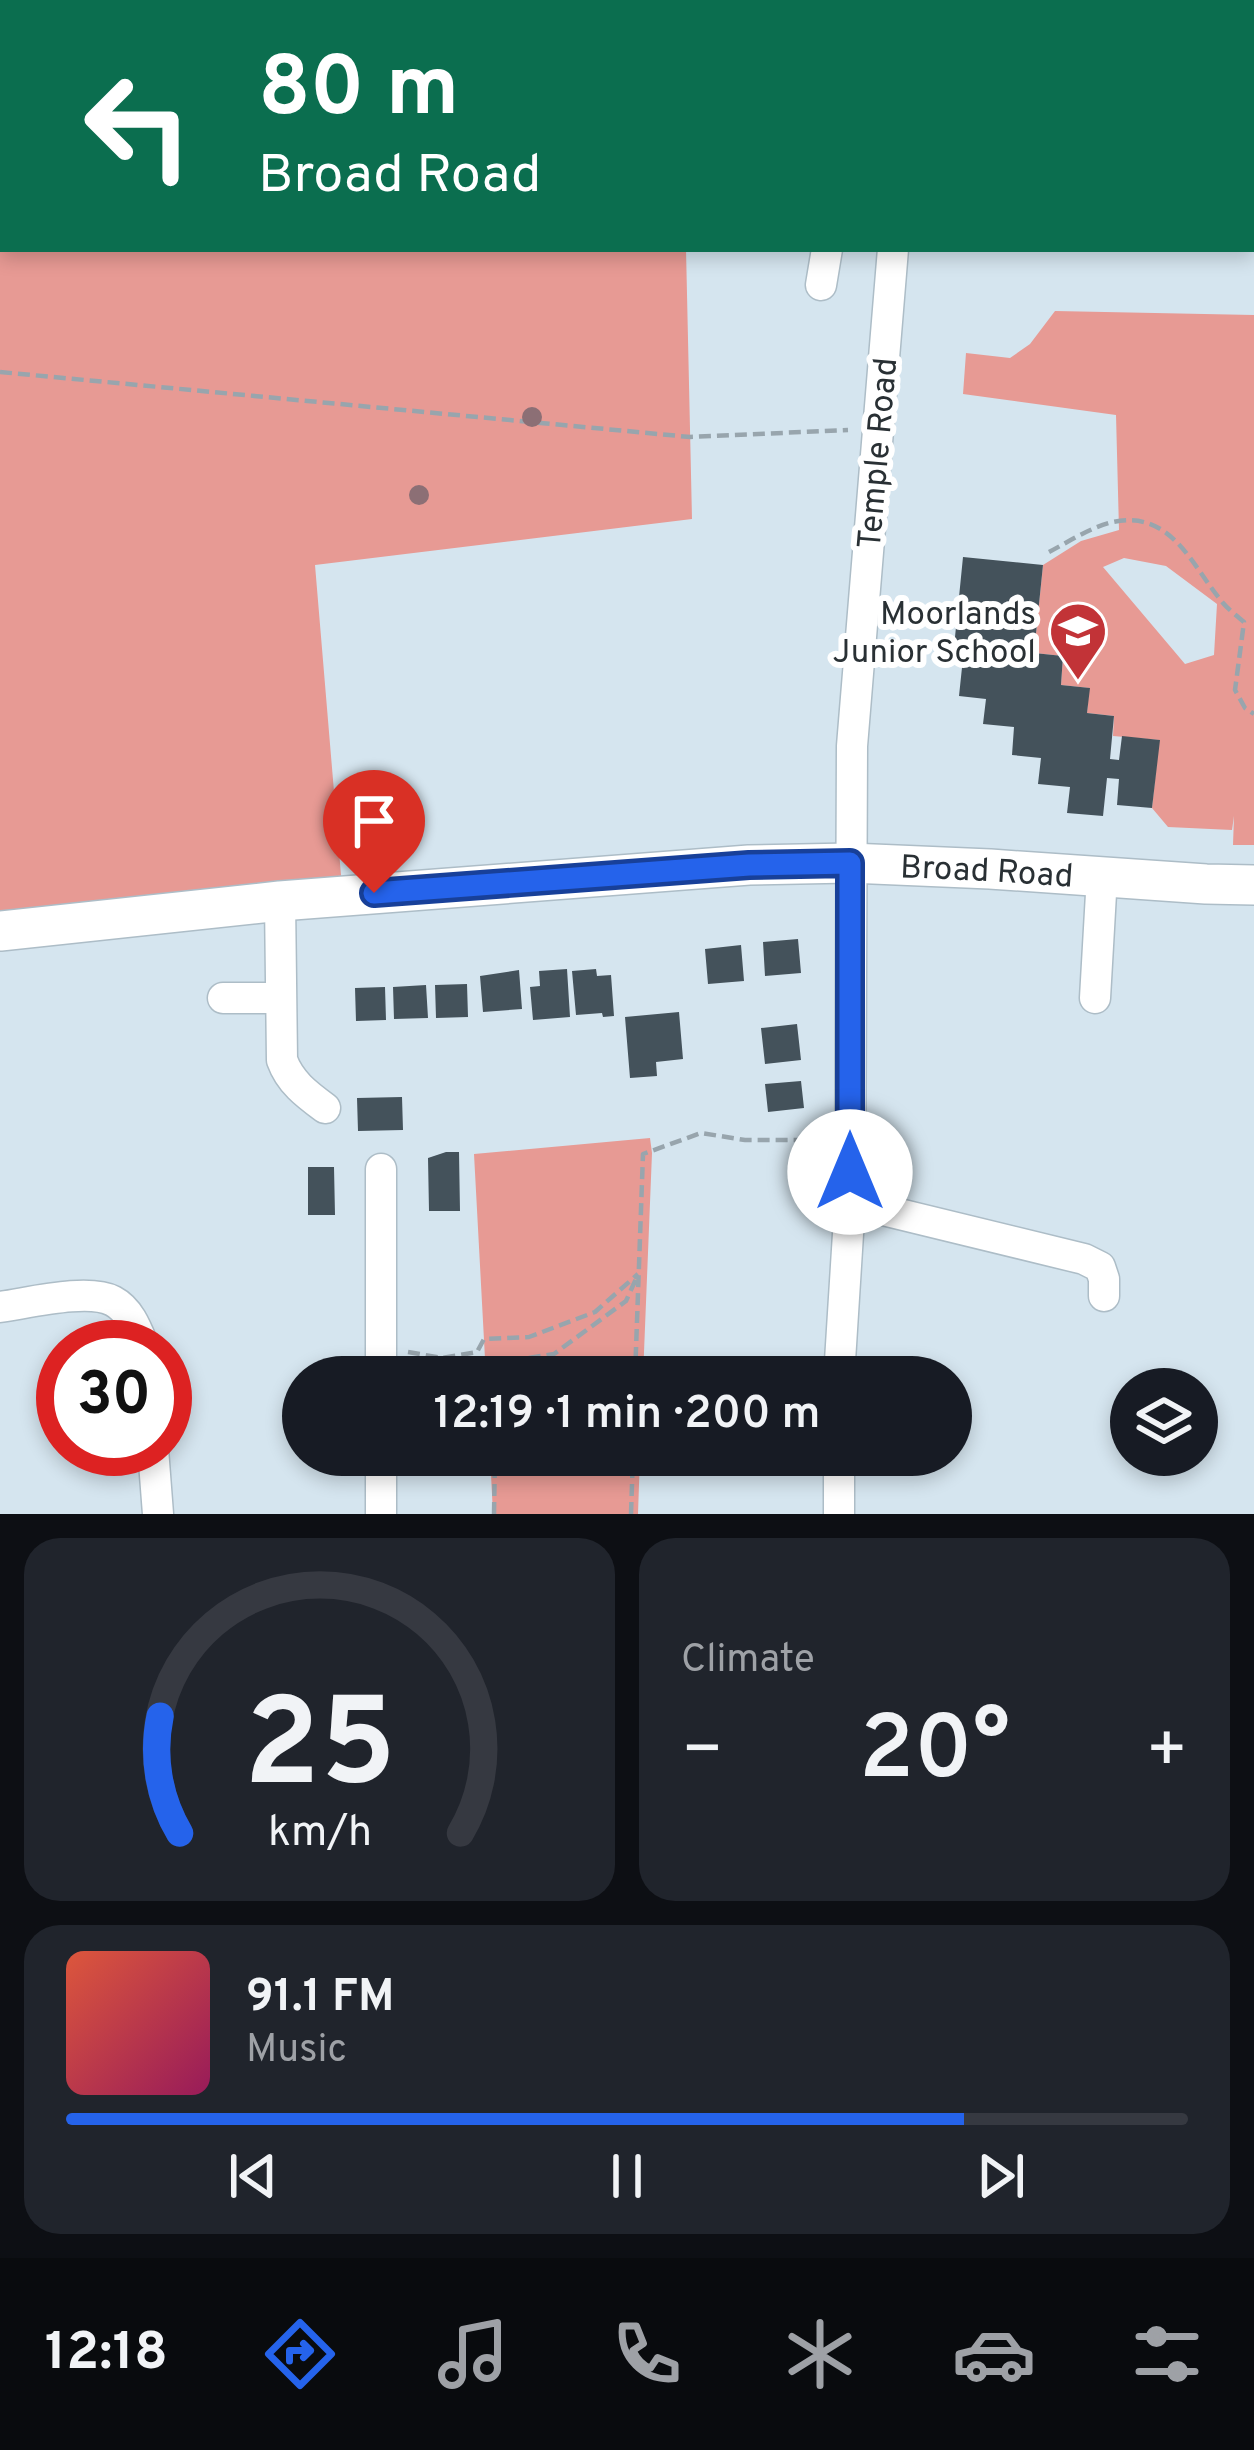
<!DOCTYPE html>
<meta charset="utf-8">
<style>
body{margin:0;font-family:Overpass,sans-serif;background:#20242c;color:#f1f3f6;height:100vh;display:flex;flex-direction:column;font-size:45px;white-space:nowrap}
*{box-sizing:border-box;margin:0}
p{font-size:39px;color:#9ea1a6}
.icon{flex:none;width:66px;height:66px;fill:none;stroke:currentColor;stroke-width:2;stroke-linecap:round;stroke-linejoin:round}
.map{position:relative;height:1514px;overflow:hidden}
.side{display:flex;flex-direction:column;gap:24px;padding:24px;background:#0d0f14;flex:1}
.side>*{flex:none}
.guide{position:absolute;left:0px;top:0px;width:1254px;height:252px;box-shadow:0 6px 18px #0003;background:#0b6e4f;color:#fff;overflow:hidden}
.buttons{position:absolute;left:1110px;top:1368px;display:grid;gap:24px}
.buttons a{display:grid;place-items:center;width:108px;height:108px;border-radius:50%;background:#171b24;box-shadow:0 6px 18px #0003;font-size:60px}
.speed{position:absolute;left:36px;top:1320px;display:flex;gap:24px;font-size:60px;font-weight:700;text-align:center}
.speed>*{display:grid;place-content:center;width:156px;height:156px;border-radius:50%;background:#171b24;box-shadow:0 6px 18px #0003;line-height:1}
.speed .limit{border:18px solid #d22;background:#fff;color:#111}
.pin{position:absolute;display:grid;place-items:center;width:102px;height:102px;color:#fff;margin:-123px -51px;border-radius:50% 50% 50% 0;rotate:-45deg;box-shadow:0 0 12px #0007}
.pin .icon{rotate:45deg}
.me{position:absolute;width:132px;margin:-66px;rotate:0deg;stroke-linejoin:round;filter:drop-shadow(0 0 9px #0008)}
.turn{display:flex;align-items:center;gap:42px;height:252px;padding:0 60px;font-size:54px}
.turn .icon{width:156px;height:156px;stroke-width:2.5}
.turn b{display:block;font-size:84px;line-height:102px}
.big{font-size:90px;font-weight:600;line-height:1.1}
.side .tile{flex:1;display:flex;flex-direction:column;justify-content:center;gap:18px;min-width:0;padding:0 42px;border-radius:36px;background:#20242c}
.side .dial{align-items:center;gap:0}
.dial svg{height:312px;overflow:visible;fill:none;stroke:#363941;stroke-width:7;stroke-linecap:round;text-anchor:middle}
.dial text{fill:#f1f3f6;stroke:none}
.song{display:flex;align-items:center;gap:36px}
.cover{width:144px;height:144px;border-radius:18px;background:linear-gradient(135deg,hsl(10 70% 55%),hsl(330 70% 35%))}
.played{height:12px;border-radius:6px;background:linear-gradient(90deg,#2563eb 80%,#363941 80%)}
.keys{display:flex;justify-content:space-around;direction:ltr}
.heat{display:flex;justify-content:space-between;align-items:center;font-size:66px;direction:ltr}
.side .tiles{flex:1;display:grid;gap:24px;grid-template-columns:1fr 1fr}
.tile:last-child{grid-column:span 2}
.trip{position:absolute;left:282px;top:1356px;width:690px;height:120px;border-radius:60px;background:#171b24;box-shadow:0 6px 18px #0003;font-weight:600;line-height:120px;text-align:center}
.dock{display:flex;height:192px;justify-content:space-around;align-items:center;background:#090b0e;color:#9ea1a6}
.dock .icon{width:84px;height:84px}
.dock .selected{color:#2563eb}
.dock b{font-size:54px;color:#f1f3f6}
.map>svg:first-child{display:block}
.green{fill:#e79a94;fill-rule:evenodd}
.building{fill:#44525b}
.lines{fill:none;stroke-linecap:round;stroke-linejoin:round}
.minor-casing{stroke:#adbdc7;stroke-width:33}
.tertiary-casing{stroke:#adbdc7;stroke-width:42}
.secondary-casing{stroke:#adbdc7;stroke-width:48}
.path{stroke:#98a5ad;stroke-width:4.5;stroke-dasharray:12 6;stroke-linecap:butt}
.minor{stroke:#fff;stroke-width:30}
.tertiary{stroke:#fff;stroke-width:39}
.secondary{stroke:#fff;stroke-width:45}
.tree{fill:#8c6f75}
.route-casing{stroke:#184099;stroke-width:30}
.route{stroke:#2563eb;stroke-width:21}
.labels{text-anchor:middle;stroke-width:12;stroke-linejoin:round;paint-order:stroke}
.street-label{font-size:33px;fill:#293034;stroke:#fff}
.poi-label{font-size:33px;fill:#293034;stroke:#fff;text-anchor:end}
</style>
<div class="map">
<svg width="1254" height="1514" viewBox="0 0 1254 1514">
<rect width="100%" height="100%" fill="#d5e5ef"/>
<path class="green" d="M0 0H666L667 3H3V249H686L692 519 315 565 342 887 0 911Z
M1055 311 1254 315V845H1233L1234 816 1232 830 1168 827 1152 808 1159 740 1113 736 1114 716 1087 713 1089 688 1061 685 1063 656 1034 653 1043 565 1081 541 1119 530 1116 415 963 394 966 353 1010 358 1030 344ZM1124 558 1166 566 1217 604 1214 655 1185 664 1103 567Z
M650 1138 652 1153 643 1377H486L474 1154Z
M490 1455H640L638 1514H493Z"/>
<path class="building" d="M963 557 1043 565 1034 653 1063 656 1061 685 1090 688 1087 713 1114 716 1110 759 1119 760 1122 736 1160 740 1152 808 1117 805 1119 779 1107 778 1103 816 1067 813 1070 787 1038 784 1041 758 1012 755 1014 727 983 724 986 699 959 696 963 658 953 657Z
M798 939 801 973 765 976 763 942Z
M741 945 744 981 708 984 705 949Z
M567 969 570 1017 533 1020 530 987 540 986 539 971Z
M596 969 597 976 611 975 614 1016 603 1017 602 1013 576 1015 572 971Z
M519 970 522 1009 483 1012 480 976Z
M467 984 468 1017 436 1018 435 985Z
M426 985 428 1018 394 1019 393 987Z
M385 987 386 1020 356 1021 355 988Z
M679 1012 683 1059 656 1062 657 1076 630 1078 625 1017Z
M797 1024 801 1060 765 1064 761 1028Z
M801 1081 804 1108 768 1112 765 1084Z
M402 1097 403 1130 358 1131 357 1098Z
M446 1152H459L460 1211H429L428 1158Z
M308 1167H334L335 1215H308Z"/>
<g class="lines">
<defs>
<path id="minor" d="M907 0V3
M821 285 827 249
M280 901 282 1060C290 1082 306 1094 325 1108
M223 998H281
M1095 998 1102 876
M381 1169V1377
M850 1202 1084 1259 1100 1267 1104 1279V1296
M0 1307C29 1303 88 1288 113 1301 130 1310 137 1330 144 1347
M839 1377 850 1202 852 746 893 249
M153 1449 158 1514
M381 1455V1514
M839 1455V1514"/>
<g id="tertiary">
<path id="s1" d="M0 931 280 901 749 865 850 863 990 869 1206 884 1254 885"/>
</g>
<path id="secondary" d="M941 0 945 3
M1251 94H1254"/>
</defs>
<use href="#minor" class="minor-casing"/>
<use href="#tertiary" class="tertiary-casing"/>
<use href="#secondary" class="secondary-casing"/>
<path class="path" d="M0 372 690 437 848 430
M1049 552C1068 542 1088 529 1109 523 1171 507 1191 565 1223 603 1229 610 1237 616 1244 622L1235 690 1245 708 1254 714
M408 1352 442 1358 477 1352 484 1339 529 1337 595 1312 638 1274
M502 1377 503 1372 515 1360 554 1354 626 1301 636 1279
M635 1377 643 1154 701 1133 745 1140H820
M494 1514 495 1455
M631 1514 633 1455"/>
<use href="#minor" class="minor"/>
<use href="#tertiary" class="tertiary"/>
<use href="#secondary" class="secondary"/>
</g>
<g class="tree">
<circle cx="532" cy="417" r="10"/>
<circle cx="419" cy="495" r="10"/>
</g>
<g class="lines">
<defs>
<path id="route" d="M374 893 749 865 850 863V1172"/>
</defs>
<use href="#route" class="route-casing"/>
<use href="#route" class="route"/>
</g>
<defs>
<symbol id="school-pin" viewBox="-11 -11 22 30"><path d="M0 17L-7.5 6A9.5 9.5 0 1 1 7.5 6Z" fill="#c23337" stroke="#fff"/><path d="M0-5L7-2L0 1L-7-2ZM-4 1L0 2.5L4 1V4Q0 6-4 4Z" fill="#fff"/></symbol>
</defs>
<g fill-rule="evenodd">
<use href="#school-pin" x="1045" y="598" width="66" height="90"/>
</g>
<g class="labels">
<g class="street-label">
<text transform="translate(876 453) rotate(-85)" y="12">Temple Road</text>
<text dy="12" stroke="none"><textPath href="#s1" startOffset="990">Broad Road</textPath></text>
</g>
<g class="poi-label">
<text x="1036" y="624">Moorlands<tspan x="1036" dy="38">Junior School</tspan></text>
</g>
</g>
</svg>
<div class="buttons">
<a><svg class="icon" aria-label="layers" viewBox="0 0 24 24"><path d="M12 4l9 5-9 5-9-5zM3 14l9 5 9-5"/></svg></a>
</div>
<div class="speed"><div class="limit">30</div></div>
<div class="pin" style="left:374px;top:893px;background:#d93025"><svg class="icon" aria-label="arrive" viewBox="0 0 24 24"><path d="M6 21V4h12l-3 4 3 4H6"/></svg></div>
<svg class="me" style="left:850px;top:1172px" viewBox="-20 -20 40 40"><circle r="19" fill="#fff"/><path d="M0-13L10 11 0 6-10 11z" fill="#2563eb"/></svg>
<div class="trip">12:19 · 1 min · 200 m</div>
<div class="guide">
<div class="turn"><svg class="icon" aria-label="left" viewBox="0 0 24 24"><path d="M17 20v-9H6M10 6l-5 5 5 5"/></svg><div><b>80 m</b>Broad Road</div></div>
</div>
</div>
<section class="side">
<div class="tiles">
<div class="tile dial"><svg viewBox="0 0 100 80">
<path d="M14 69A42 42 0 1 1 86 69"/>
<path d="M14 69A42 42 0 0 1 9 39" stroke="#2563eb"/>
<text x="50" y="56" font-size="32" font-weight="700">25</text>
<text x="50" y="72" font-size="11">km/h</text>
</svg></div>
<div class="tile"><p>Climate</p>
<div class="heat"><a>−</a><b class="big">20°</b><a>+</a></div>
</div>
<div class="tile">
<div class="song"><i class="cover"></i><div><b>91.1 FM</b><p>Music</p></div></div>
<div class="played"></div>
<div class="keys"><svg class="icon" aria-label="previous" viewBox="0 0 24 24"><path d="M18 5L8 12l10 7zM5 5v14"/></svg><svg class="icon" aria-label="pause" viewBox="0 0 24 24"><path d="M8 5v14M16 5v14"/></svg><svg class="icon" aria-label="next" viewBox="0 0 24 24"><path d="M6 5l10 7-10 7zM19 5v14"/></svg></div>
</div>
</div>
</section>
<nav class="dock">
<b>12:18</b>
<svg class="icon selected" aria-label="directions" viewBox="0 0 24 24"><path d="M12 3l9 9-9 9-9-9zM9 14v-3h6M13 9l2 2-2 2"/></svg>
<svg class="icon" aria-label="music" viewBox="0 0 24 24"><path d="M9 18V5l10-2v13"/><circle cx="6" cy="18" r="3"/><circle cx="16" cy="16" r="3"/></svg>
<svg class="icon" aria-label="phone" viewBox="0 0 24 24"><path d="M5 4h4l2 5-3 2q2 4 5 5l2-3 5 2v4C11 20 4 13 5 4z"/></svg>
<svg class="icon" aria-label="climate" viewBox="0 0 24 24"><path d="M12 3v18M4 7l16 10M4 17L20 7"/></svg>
<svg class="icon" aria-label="car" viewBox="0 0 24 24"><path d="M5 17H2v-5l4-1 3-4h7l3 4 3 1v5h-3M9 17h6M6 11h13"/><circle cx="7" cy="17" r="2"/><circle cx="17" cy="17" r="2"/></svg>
<svg class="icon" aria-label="filters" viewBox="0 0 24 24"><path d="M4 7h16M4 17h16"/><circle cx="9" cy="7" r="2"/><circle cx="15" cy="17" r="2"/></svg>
</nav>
